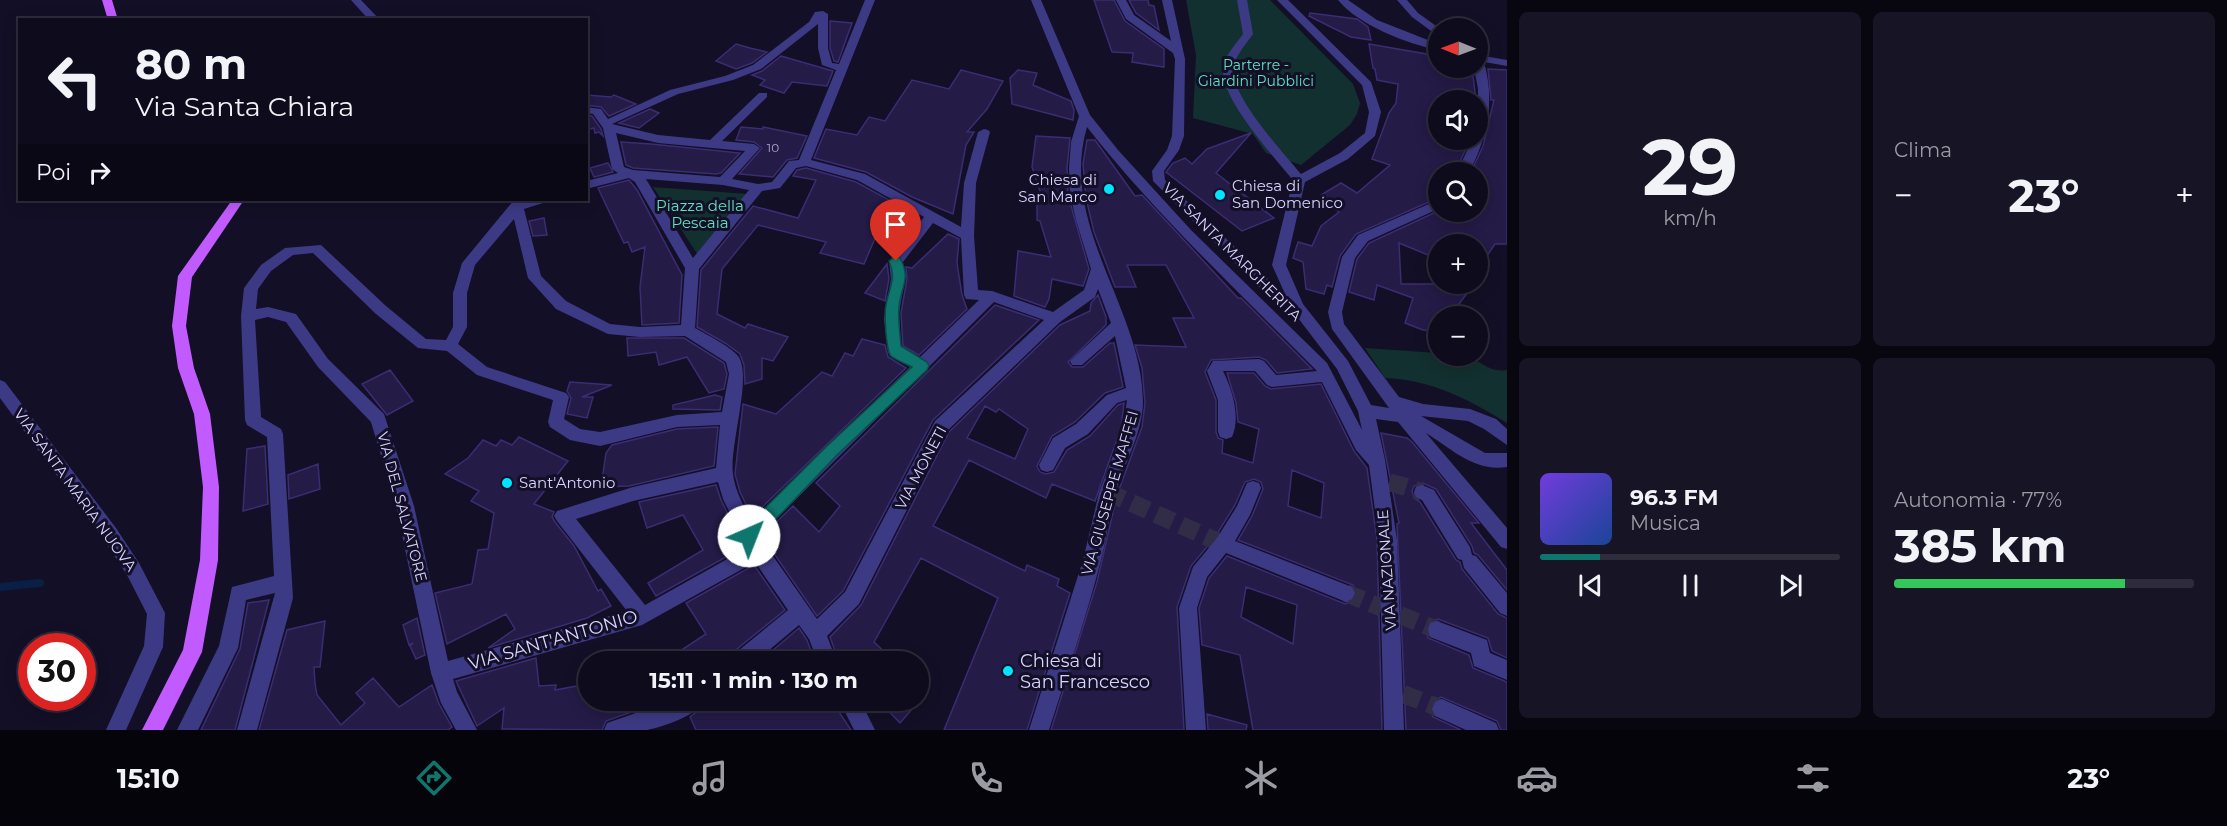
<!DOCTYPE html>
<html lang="it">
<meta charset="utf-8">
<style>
body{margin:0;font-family:Montserrat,sans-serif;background:#171425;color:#f1f3f6;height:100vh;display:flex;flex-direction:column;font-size:22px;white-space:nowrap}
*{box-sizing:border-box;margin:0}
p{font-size:20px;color:#9b9ba3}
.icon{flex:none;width:33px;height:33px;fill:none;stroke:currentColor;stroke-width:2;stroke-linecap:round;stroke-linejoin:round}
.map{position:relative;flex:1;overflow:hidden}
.drawer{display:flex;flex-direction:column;gap:12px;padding:12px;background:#08060f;width:720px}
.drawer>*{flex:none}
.guide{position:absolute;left:18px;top:18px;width:570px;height:183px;border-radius:0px;box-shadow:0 3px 15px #0003,0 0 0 2px #2e2b3b;background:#0e0b1c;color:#f1f3f6;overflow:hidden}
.needle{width:39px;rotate:271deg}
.controls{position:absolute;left:1428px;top:18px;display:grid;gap:12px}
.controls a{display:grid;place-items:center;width:60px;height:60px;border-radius:50%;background:#0e0b1c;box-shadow:0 3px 15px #0003,0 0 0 2px #2e2b3b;font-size:30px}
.speed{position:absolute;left:18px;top:633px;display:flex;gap:12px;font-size:30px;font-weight:700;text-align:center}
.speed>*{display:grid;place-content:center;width:78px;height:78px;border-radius:50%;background:#0e0b1c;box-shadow:0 3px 15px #0003,0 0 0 2px #2e2b3b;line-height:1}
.speed .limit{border:9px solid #d22;background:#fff;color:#111}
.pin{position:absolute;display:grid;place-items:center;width:51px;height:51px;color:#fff;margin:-62px -26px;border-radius:50% 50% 50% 0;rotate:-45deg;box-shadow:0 0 6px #0007}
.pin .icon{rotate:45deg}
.me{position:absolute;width:66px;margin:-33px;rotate:44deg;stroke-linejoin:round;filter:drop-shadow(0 0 4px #0008)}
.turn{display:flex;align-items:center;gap:21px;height:126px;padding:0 18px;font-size:27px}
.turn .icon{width:78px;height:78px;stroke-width:2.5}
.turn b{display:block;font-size:42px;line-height:51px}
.then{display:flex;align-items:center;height:57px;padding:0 18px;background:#0003;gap:12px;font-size:22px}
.big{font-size:45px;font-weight:700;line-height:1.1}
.drawer .tile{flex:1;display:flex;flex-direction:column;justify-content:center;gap:9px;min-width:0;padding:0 21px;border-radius:9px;background:#171425}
.drawer .dial{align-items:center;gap:0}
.dial b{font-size:78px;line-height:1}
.song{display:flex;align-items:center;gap:18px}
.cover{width:72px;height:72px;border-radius:9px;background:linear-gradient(135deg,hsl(260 70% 55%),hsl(220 70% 35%))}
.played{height:6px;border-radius:3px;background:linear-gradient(90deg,#0f766e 20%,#2e2b3b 20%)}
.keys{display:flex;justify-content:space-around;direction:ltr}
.heat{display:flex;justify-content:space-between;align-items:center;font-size:33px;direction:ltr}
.charge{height:9px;border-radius:4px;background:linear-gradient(90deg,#34c759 77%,#2e2b3b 0)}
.drawer .tiles{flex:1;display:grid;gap:12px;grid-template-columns:repeat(2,1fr)}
.trip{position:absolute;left:578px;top:651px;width:351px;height:60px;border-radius:30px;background:#0e0b1c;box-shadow:0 3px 15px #0003,0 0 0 2px #2e2b3b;font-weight:700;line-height:60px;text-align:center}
.tabs{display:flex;height:96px;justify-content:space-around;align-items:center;background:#06040b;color:#9b9ba3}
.tabs .icon{width:42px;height:42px}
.tabs .on{color:#0f766e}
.tabs b{font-size:27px;color:#f1f3f6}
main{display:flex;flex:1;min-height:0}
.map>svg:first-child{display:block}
.green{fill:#12302f}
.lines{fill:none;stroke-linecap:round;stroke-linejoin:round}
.stream{stroke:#0a1f44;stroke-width:8}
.building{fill:#241b47;stroke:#3b2d73;stroke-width:1.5;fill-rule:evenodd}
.minor-tunnel{stroke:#312d47;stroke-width:18;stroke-dasharray:18 9;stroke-linecap:butt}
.minor{fill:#3d3a85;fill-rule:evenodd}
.major{fill:#c25bff;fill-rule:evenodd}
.route{fill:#0f766e;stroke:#0a4d48;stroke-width:1.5}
.poi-dot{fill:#00e5ff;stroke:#130f26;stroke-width:2}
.labels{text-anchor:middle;stroke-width:6;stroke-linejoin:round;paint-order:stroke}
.number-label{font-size:12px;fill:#aca6d1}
.far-park-label{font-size:14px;fill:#5fe0c0;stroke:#130f26}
.poi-label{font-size:15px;fill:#d9d4ff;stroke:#130f26;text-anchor:start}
.park-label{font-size:15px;fill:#5fe0c0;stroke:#130f26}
.street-label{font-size:15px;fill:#d9d4ff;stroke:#130f26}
.near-street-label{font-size:18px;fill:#d9d4ff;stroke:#130f26}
.near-poi-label{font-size:18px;fill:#d9d4ff;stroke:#130f26;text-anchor:start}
</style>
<main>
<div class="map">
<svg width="1507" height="730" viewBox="0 0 1507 730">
<rect width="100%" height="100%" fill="#130f26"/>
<path class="green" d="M1186 0H1270L1353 84 1360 103 1357 114 1350 125 1301 165 1266 153 1253 134 1193 118 1196 55Z
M653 187 748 194 698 255Z
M1365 348 1438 353V356C1447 356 1459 354 1467 356 1483 362 1489 373 1507 370V423C1468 399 1432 380 1385 378Z"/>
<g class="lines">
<path class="stream" d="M0 587 40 583"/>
</g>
<path class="building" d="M1094 0H1114L1125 21 1164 49V67L1132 62 1133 53 1112 52Z
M1129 0H1148L1149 5 1154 6 1159 30 1136 13Z
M1310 13 1357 19 1368 27 1371 40 1351 37 1309 16Z
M830 21 852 23 838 62 834 61 830 48Z
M736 44 750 48 767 52 752 63 736 69 716 61Z
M1369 44 1438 56V68H1472L1476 100H1438V140H1470L1455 172H1438V198L1356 234 1340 256 1332 287 1327 285 1324 294 1306 289 1303 262 1293 258 1298 242 1312 246 1321 226 1339 212 1336 210 1342 206 1321 195 1341 183 1357 193 1390 165 1372 159 1389 113 1396 103 1398 84 1377 80 1375 69 1373 68Z
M781 56 833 71 827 86 792 82 784 93 760 85 765 80 752 75 762 71Z
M1488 69 1507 70V244H1495L1478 269V244H1438V259L1399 243 1401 284H1474L1450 316H1438V331L1423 330 1405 323 1413 298 1377 285 1374 300 1349 292 1357 259 1369 243 1438 211 1478 212V172H1471L1483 146 1494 100H1491Z
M961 70 1003 81 987 109 967 132H974L966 145 953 214 912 197 866 172 814 158 826 129 857 135 869 117 885 121 912 80 949 89Z
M1018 70 1037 73 1033 85 1071 101 1074 110 1073 120 1012 104 1010 78Z
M586 95 611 97 614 95 636 104 609 116 601 107 586 105Z
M650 109 659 113 639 128 619 123Z
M586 115 592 116 601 129 603 136 599 132 595 133 594 128 586 130Z
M741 127 763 129V127L807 136 797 158 787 160 773 177 739 174 762 148 754 142 736 140Z
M1251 133 1216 173 1274 218 1242 231 1166 172 1173 163 1185 158 1192 164 1207 149Z
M1036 136 1070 138 1067 168 1068 195 1089 269 1083 286 1052 279 1049 299 1045 307 1014 296 1018 251 1051 257 1040 221 1037 220V194H1041L1032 167Z
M1087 140H1095L1135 196 1142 195 1238 298H1241L1312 369 1277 373 1266 360 1259 357 1211 360 1205 372 1216 400V432L1218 438 1223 440 1222 453 1253 463 1259 429 1238 422 1236 403 1227 373H1254L1265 386 1271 389 1321 384 1354 451 1367 468 1377 540 1382 730H1253L1240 655 1202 645 1199 608 1209 578 1227 556 1345 604 1353 601 1357 594 1353 585 1238 540 1252 516 1263 489 1261 482 1254 479 1245 482 1235 505 1215 537 1191 566 1177 607 1184 730H1051L1097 582 1117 495 1142 427 1145 403 1142 368 1135 345 1186 347 1173 318H1194L1166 265H1127L1136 287H1115L1094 232 1086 198 1083 164ZM1292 470 1324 483 1321 518 1288 506ZM1246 587 1297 605 1293 644 1241 617Z
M621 142 651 144 740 153 721 173 716 174 633 168 626 165Z
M608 163 613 172 594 177 590 168Z
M806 168 856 182 891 201 864 264 820 253 826 242 758 225 722 269 717 314 745 328 748 324 788 337 773 361 762 358V379L745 384 744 365 740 354 725 343 697 327 701 270 753 206 798 218 816 180 793 176 797 170Z
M629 180 637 190 682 275 679 323 642 325 640 287 645 247 632 252 628 242 624 243 598 188Z
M544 218 547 235 533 236 529 221Z
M948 234 959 239 957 263 962 295 967 309 919 355 903 346 901 313 907 279 906 267 912 268Z
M887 264 889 279 885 301 865 293Z
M1098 295 1106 317V325L1068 362 1072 367H1083L1110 343H1114L1123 387 1105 393 1075 422 1052 436 1037 466 1040 472 1046 474 1054 472 1067 450 1090 436 1118 405 1124 403 1121 428 1095 501 1052 484 1046 498 969 460 933 526 1025 571 1027 565 1059 579 1057 586 1070 593 1027 730H944L998 598 921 558 874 642 895 662H839L830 637 861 605 949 432 1060 325 1090 311 1091 303ZM985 406 996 412 999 409 1028 429 1015 459 967 438Z
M995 305 1039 320 933 420 843 591 817 616 762 536 793 506 819 532 840 506 816 483Z
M627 338H684L724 363 727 374 724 389 709 393 687 357 659 365 656 352 628 356Z
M862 339 885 345 888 357 906 368 752 517 740 492 735 474 743 404 776 414 822 372 832 376 845 353 853 356Z
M390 370 413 401 387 415 362 384Z
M570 382 612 385 582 397H593L587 418 567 414 571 398 567 391Z
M715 395 722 397 720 410 673 409V405Z
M718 427 714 466 629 486 601 487 606 453 612 445 677 429Z
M1381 433 1407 438 1412 442 1479 523H1471L1507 570V590L1478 555 1474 553 1472 546 1436 489 1423 483 1414 486 1412 491 1414 498 1420 502 1456 560 1460 562 1462 569 1498 614 1507 618V658L1492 651 1488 638 1438 619 1428 622 1426 629 1428 638 1469 655 1473 668 1507 682V730H1501L1497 721 1441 697 1433 701 1430 708 1433 717 1461 730H1406L1397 524 1399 523Z
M519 437 568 461 534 504 554 512 552 517 555 522 574 546 598 591 601 589 611 606 587 618 488 648 515 629 506 614 447 644 435 593 472 584 478 550 488 549 494 513 471 501 479 491 445 474 468 458 483 440 496 446 501 440 512 445Z
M265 446 268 504 243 511 247 449Z
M318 464 320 489 289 499 288 475Z
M716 485 721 500 744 547 656 596 648 583 703 550 683 515 647 528 639 502Z
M754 565 785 610 732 653 729 662H663L706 634 686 603Z
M269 600 235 730H201L240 649 248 603Z
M417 618 425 655 416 659 410 646 413 643 409 645 403 625Z
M325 621 320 667H314L315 684 317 695 341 725 365 703 356 693 373 678 399 707 432 685 439 704 452 727 448 730H259L287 630Z
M799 628 807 640 815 662H759Z
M536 658 539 686 556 685 555 690 588 684V700H665L606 721 602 730 502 729 504 708 477 726 456 681Z
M707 700H831L851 730H696L690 717 703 707Z
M878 700H920L900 723Z
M1207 714 1247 725 1246 730H1208Z"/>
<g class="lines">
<path class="minor-tunnel" d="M1389 482 1422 492
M1107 492 1223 544
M1346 593 1382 608
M1400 615 1437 630
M1403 694 1442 709"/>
<path class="minor" d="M351 0H361L380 20H369Z
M865 0H875L811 160 865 174 961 227 964 183 978 132 984 129 988 130 990 132 976 183 974 236 978 290 992 291 1053 312 1084 290 1091 269 1076 220 1070 194 1069 168 1071 142 1079 116 1031 0H1041L1090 115 1118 150 1191 230 1327 363 1362 430 1358 411 1337 369 1292 310 1276 304 1153 181 1152 171 1167 150 1172 136 1175 59 1173 53 1126 19 1116 0H1126L1134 15 1171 41 1162 0H1172L1185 59 1184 136 1179 150 1164 171 1165 180 1286 296 1272 265 1293 180C1274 157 1222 100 1223 71 1223 57 1236 44 1243 34L1237 0H1247L1253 34C1246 44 1234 57 1233 70 1233 99 1283 152 1301 174L1340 153 1365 133 1369 112 1362 85 1277 0H1288L1371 82 1381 112 1375 136 1348 159 1305 182 1286 265 1303 304 1348 361 1371 405 1389 408 1332 329 1328 312 1342 257 1358 235 1438 200V209L1368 241 1355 258 1342 312 1344 324 1399 397 1423 404 1470 409 1496 419 1507 429V445L1484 429 1468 421 1421 416 1485 453H1507V467C1474 472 1452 449 1426 433L1507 528V549L1501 547 1398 422 1376 419 1385 460 1397 540 1404 730H1384L1379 540 1369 465 1356 450 1322 382 1272 387 1267 385 1255 371H1223C1232 389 1241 417 1232 437L1226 439 1220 437 1218 432V400L1207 371 1213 361 1259 359 1264 361 1276 375 1317 371C1238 291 1156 215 1087 127 1058 226 1143 309 1143 403 1142 435 1124 464 1115 494 1109 516 1107 538 1101 560 1086 618 1067 674 1049 730H1029L1083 560 1099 493 1123 429 1127 400 1117 403 1088 434 1065 448 1053 470 1047 472 1041 470 1039 465 1053 438 1076 424 1107 395 1126 388 1115 336 1082 365H1072L1070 361 1111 323 1098 289 1095 297 1060 322 947 431 859 604 827 636 837 662H818L809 639 799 625 755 662H731L733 655 788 610 755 562 642 625 453 679 457 692 477 730H456L441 703 431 673 396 506 371 422 318 367 286 322 268 317 255 320 261 417 281 429 283 434 293 598 257 730H237L275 593 246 600 238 648 198 730H177L219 646 232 587 274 576 267 437 247 425 245 420 241 316 244 288 261 265 285 248 321 245 386 306 426 339 446 340 453 327V293L462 263 514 200H545L543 203 524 209 541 276 566 301 610 324 640 327 681 325 685 268 635 182 629 178 586 189V181L618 173 612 169 603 128 593 114 586 113V107L601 109 608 119 670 90 725 76 753 65 809 22 815 12 823 11 828 14V48L832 63 839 64ZM818 24V48L822 65 836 70 799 160 789 161 772 182 758 184 732 179 760 148 754 144 722 141 767 97V93H759L710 140 658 135 612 124 678 94 733 80 761 69ZM616 133 658 143 745 151 720 177 633 170 624 167ZM806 166 857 180 924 217 889 261 891 279 884 319 888 352 890 356 910 367 751 521C744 506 735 491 733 474 729 446 753 375 738 356 730 346 707 335 695 328L699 269 762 191 780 188 796 168ZM646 179 723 185 749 190 693 258ZM514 219 528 278 556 309 608 334 640 337 685 336 726 362 729 374 722 412 677 415 600 432 580 429 564 419 569 397 566 393 487 367 458 344 467 327V293L475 265ZM933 223 961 238 964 295 966 299 979 300 919 358 901 347 899 313 905 279 903 262ZM313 253 376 314 418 348 447 351 477 375 553 400 548 422 550 427 570 440 600 446 677 427 720 425 716 468 633 487 557 511 554 516 557 521 627 611 448 661 414 506 384 414 328 359 296 314 268 307 256 309 258 289 271 271 293 255ZM994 302 1044 320 935 421 845 592 817 619 759 536ZM718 482 723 499 747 548 645 605 576 519 633 501Z
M1338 0H1348L1377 20 1438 44V50C1408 44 1358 25 1338 0Z
M1397 0H1407L1418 13 1439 28 1438 36 1412 17Z
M1478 55 1507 60V66L1484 62C1495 101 1488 137 1469 172H1457L1472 140H1478V89L1474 68H1478Z
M0 380 5 382 116 528 139 563 165 613 163 647 126 730H106L144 646 147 614 127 575 104 540 0 398Z
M1253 481 1259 483 1261 488 1250 515 1235 541 1352 587 1355 593 1352 599 1346 602 1226 553 1207 577 1197 608 1206 730H1186L1179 608 1193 567 1217 538 1237 506 1247 483Z
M1422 485 1434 490 1470 547 1472 555 1476 556 1507 593V616L1500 613 1464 568 1462 560 1458 559 1422 500 1416 497 1414 492 1416 487Z
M1437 621 1487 640 1490 653 1507 660V680L1474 666 1471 653 1430 637 1428 630 1430 623Z
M1442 699 1496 723 1499 730H1466L1435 716 1432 709 1435 702Z
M673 700H705C699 715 662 727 647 730 633 730 618 730 604 730L607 723Z
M839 700H860L875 730H854Z"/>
<path class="major" d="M102 0H112L118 20H108Z
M232 200H244L192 277 186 326 194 368 210 414 219 487 218 560 202 652 163 730H142L183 650 200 560 203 487 194 414 178 368 172 326 178 276Z"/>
</g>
<path class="route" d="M896 256 900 258C912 280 900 287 899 308 898 321 900 334 901 346L927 362 929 366 927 370 837 455 755 541 749 543 743 541 741 536 743 530 827 446 912 367C906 364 896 360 891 356 886 350 884 314 886 305 889 288 897 278 889 261Z"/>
<g class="poi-dot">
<circle cx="1109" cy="189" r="6"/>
<circle cx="1220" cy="195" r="6"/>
<circle cx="507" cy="483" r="6"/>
<circle cx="1008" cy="671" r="6"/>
</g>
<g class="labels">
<g class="number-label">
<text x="773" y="152">10</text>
</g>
<g class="far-park-label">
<text x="1256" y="70">Parterre -<tspan x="1256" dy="16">Giardini Pubblici</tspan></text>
</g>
<g class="poi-label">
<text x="1097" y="185" text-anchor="end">Chiesa di<tspan x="1097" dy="17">San Marco</tspan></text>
<text x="1232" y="191">Chiesa di<tspan x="1232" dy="17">San Domenico</tspan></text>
<text x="519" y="488">Sant'Antonio</text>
</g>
<g class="park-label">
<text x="700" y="211">Piazza della<tspan x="700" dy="17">Pescaia</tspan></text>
</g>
<g class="street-label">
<text transform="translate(1232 252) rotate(45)" y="5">VIA SANTA MARGHERITA</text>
<text transform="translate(921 468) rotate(-62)" y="5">VIA MONETI</text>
<text transform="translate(75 490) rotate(54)" y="5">VIA SANTA MARIA NUOVA</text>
<text transform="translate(1110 493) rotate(-74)" y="5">VIA GIUSEPPE MAFFEI</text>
<text transform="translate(402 507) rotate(75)" y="5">VIA DEL SALVATORE</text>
<text transform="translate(1387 570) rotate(-94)" y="5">VIA NAZIONALE</text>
</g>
<g class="near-street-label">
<text transform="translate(553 640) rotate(-16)" y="6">VIA SANT'ANTONIO</text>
</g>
<g class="near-poi-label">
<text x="1020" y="667">Chiesa di<tspan x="1020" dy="21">San Francesco</tspan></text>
</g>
</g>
</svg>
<div class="controls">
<a><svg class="needle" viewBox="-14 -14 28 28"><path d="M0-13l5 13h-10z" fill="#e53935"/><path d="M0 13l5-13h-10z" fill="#9b9ba3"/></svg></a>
<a><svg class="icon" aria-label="sound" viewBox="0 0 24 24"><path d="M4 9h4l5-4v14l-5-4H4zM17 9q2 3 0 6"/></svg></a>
<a><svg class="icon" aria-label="search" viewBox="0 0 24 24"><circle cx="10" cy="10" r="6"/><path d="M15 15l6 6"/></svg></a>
<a>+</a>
<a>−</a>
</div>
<div class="speed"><div class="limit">30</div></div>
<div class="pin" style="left:896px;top:261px;background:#d93025"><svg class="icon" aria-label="arrive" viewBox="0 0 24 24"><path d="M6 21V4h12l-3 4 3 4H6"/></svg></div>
<svg class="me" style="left:749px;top:536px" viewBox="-20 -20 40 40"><circle r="19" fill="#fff"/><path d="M0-13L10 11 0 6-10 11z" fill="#0f766e"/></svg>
<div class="trip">15:11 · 1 min · 130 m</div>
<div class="guide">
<div class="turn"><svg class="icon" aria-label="left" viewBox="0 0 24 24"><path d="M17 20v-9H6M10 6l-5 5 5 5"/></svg><div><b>80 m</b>Via Santa Chiara</div></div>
<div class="then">Poi<svg class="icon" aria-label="right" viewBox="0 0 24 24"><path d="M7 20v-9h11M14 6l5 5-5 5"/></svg></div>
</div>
</div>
<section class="drawer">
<div class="tiles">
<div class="tile dial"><b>29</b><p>km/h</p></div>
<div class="tile"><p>Clima</p>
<div class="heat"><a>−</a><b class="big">23°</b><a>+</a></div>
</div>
<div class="tile">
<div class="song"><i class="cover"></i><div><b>96.3 FM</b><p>Musica</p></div></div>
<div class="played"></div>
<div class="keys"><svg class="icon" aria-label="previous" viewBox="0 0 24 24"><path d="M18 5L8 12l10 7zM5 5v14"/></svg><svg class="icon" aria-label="pause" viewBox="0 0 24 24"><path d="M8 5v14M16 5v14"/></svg><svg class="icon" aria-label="next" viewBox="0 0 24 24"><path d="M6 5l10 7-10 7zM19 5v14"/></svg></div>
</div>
<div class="tile"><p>Autonomia · 77%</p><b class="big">385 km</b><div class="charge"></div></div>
</div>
</section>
</main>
<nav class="tabs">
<b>15:10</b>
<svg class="icon on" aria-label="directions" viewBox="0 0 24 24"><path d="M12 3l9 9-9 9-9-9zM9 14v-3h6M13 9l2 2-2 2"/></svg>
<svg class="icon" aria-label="music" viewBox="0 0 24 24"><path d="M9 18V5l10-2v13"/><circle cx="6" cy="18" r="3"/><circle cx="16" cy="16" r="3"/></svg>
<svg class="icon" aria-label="phone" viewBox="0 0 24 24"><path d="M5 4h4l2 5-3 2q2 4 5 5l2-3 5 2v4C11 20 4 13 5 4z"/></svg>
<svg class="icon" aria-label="climate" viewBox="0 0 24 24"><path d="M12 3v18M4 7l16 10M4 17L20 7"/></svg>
<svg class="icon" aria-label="car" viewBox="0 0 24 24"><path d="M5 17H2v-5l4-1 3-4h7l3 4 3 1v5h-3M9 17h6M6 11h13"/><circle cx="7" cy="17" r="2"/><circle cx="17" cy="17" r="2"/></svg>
<svg class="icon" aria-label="filters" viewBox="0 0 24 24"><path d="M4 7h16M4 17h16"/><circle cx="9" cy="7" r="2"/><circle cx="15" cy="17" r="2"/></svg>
<b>23°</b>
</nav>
